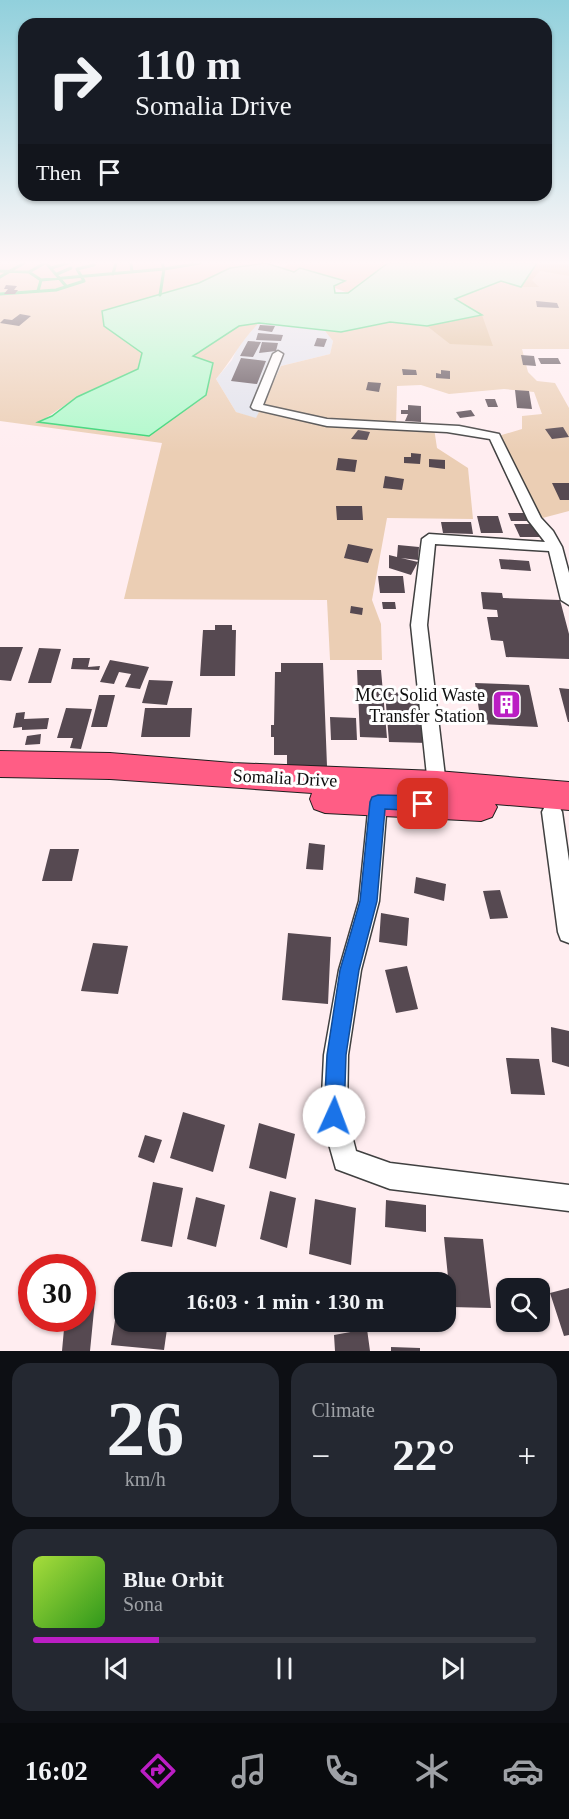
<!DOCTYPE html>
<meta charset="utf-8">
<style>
body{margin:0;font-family:Georgia,serif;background:#242831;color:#f1f3f6;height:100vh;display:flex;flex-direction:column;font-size:22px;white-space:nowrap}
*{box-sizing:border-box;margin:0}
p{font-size:20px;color:#9ea1a6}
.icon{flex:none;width:33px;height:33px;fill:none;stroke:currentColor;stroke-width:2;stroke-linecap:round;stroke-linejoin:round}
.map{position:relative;height:1351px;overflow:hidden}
.side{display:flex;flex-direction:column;gap:12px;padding:12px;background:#0d0f14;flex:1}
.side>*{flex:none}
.banner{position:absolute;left:18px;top:18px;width:534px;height:183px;border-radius:18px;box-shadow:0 2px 4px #0004;background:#171b24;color:#f1f3f6;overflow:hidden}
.buttons{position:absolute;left:496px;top:1278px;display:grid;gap:12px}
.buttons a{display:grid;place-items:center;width:54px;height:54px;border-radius:12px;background:#171b24;box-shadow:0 2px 4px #0004;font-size:30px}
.speed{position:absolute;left:18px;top:1254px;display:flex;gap:12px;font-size:30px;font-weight:700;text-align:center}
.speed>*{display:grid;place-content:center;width:78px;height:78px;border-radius:50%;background:#171b24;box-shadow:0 2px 4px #0004;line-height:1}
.speed .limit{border:9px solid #d22;background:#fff;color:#111}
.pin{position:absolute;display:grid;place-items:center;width:51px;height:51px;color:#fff;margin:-26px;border-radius:12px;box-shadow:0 3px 9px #0006}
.me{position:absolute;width:66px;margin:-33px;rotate:2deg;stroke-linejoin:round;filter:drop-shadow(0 0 4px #0008)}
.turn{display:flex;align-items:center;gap:21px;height:126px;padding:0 18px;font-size:27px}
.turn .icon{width:78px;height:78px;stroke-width:2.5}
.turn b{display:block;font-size:42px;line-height:51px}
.then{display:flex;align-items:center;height:57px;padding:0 18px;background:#0003;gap:12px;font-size:22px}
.big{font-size:45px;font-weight:600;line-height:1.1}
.side .card{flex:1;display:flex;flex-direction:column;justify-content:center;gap:9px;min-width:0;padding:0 21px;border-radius:18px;background:#242831}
.side .dial{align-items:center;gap:0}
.dial b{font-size:78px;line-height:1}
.song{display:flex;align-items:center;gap:18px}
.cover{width:72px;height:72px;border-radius:9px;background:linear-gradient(135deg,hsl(80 70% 55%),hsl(110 70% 35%))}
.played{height:6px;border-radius:3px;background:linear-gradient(90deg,#bb1ec4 25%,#363941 25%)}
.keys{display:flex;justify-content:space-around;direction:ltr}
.heat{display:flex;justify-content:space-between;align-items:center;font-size:33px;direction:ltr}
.side .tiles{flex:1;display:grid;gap:12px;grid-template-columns:1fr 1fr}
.card:last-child{grid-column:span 2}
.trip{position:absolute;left:114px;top:1272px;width:342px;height:60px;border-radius:18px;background:#171b24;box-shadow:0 2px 4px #0004;font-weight:600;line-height:60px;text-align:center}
.menu{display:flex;height:96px;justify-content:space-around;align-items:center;background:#090b0e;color:#9ea1a6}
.menu .icon{width:42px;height:42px}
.menu .on{color:#bb1ec4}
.menu b{font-size:27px;color:#f1f3f6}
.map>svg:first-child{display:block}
.industrial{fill:#e0e2ec}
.green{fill:#ebceb4}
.forest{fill:#ddbb93}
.water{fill:#aef9ca;stroke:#32d471;stroke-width:1.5}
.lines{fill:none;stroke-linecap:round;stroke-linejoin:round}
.stream{stroke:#32d471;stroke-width:3}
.building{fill:#564951}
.street-casing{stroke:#404040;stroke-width:3}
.primary-casing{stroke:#1e1e1e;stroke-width:2}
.street{fill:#fff;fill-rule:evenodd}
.primary{fill:#ff5d85;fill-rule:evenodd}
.route{fill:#1a73e8;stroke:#114b97;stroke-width:1.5}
.labels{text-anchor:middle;stroke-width:6;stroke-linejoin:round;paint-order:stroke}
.poi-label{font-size:18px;fill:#0d0d0d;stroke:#fff;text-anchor:end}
.street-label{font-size:18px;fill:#0d0d0d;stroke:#fff}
</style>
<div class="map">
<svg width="569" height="1351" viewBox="0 0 569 1351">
<rect width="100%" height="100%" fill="#ffedf0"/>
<path class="industrial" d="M259 323 325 331 333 341 330 354 281 366 256 419 236 412 216 379 232 360 241 340Z"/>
<path class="green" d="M0 263H260L230 268 199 283 160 295 104 326 142 353 138 369 77 397 40 422 192 357 239 326 259 323C241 340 232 360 216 379L236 412 256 418 281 366 330 354 333 341 325 331 341 332 390 322 427 326 481 316 454 300 501 281 521 287 537 263H569V349H522L528 372 537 381 555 383 569 408V511L535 520 495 437 522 429V416L542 414 534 392 504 389 449 394 421 385 397 386 396 427 434 428 437 448 468 468 473 519 387 518 372 600 381 624 382 660H330L327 600 124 599 162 443 0 421Z
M289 263H388L348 293 283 268Z"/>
<path class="forest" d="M537 263H569V276L540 271 532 280 539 287H521Z
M482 315 493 346 450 344 427 326Z"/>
<path class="water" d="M266 263 294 272 300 268 345 281 334 286 335 293H348L388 263H537L521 287 501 281 455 299 482 315 427 326 390 322 341 332 259 323 239 326 193 356 213 363 206 395 149 436 38 422 52 416 77 397 138 369 142 353 104 326 102 311 199 283 230 268Z"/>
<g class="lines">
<path class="stream" d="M46 263 66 286
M131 263 132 272
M51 268 68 263
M0 271 29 272
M57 274 71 268
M113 274 116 263
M0 277 24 263
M41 280 164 269 162 263
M38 291 41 280 29 272 45 263
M0 294 56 290 84 281 77 269 94 265 93 263
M160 295 164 269 200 263"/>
</g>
<path class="building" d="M6 285 17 286 14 290H18L15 294H4L8 289H4Z
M536 301 557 303 559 308 537 307Z
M20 314 31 316 19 326 0 323 4 319 12 320Z
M260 325 275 326 272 332 258 330Z
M258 333 283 335 281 341 256 340Z
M317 338 327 339 324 347 314 346Z
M248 341 261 342 253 357 240 356Z
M262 342 278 343 276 351 259 353Z
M521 355 534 356 536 366 523 365Z
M241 358 266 361 257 384 231 381Z
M538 358H558L561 364H541Z
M402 369 416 370 417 375H403Z
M441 370 450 371V379L436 378V373L441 374Z
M368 382 381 383 379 392 366 390Z
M515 390 529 391 532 409 517 408Z
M485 399H495L498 407H488Z
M408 405 421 406V422L405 421 408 414H401V410H408Z
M471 410 475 416 460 418 456 412Z
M563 427 569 437 552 439 545 429Z
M358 430 370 432 367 440 351 439Z
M411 453 421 454 420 464 404 463V457H411Z
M338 458 357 460 355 472 336 470Z
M429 459 445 460V469L429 467Z
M385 476 404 479 402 490 383 488Z
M552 483H569V500H560Z
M336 506H362L363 520H337Z
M508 513H525L528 521H511Z
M477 516H498L503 533H481Z
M441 522H471L473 534 443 533Z
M514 524H534L540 537H520Z
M348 544 373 549 368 563 344 558Z
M398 545 419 547 418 560 401 558 418 562 411 575 389 568V555L397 557Z
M499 559 529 561 531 571 501 569Z
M378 576H403L405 593H380Z
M481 592 502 593 503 598 560 600 569 634V659L506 657 503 641 491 640 487 617H498L497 610 483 609Z
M382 602H395L396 609H383Z
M351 606 363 608 362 615 350 613Z
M215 625H232V630H236L235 676H200L203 630H215Z
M0 647H23L11 681 0 680Z
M39 648 61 649 51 683H28Z
M73 658H90L88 667 100 666 99 670 71 669Z
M110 660 149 667 140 689 125 687 131 674 119 672 114 684 100 682Z
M281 663H323L327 766H287V755H274V737H271V725H274L275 672H281Z
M357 670H381L387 738 360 737Z
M149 680 173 681 167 705 142 703Z
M475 683 529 685 538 727 481 724Z
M559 688 569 689V722H568Z
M385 692 421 693 428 743 389 742Z
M99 695H115L107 727H91Z
M66 708 92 709 81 749 70 748 73 738H57Z
M145 708H192L190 737H141Z
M25 712 24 719 49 718 47 729 22 730V727L13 728 16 713Z
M330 717 356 718 357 740H331Z
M41 734 40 744 25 745 27 736Z
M309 843 325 845 323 870 306 869Z
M50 849H79L72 881H42Z
M416 877 446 884 444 901 414 893Z
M500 890 508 918 490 919 483 891Z
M381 913 409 918 407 946 379 942Z
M288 933 331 937 328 1004 282 1000Z
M93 943 128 946 118 994 81 991Z
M407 966 418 1009 396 1013 385 970Z
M551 1027 569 1031V1067L552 1062Z
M506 1058 539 1059 545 1095 511 1094Z
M183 1112 225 1125 213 1172 170 1158Z
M259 1123 295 1134 286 1179 249 1168Z
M145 1135 162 1140 154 1163 138 1157Z
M153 1182 183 1188 172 1247 141 1241Z
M270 1191 296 1198 287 1248 260 1239Z
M196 1197 225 1205 216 1247 187 1239Z
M315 1199 356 1208 351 1265 309 1254Z
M386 1200 426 1205V1232L385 1227Z
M444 1237 483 1239 491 1308 451 1307Z
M569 1288V1335L564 1336 550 1293Z
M95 1300 90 1351H62L65 1318H82V1301Z
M118 1302 124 1303V1322H168L164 1350 111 1345Z
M367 1329 370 1351H335L334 1335Z
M391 1347 420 1348V1351H391Z"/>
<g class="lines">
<defs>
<path id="street" d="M278 351 283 354 263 405 327 419 459 426 499 434 541 518 553 531 562 547 569 573V605L561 600 549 551 435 544 427 625 446 785 444 791 437 793 430 791 428 785 411 625 422 539 429 534 545 542 528 520 490 439 447 432 327 426 253 409 251 407 273 354Z
M378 793 385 796 387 802 379 901 361 970 348 1055 347 1116 356 1151 390 1163 569 1185V1211L390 1189 336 1169 321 1116 324 1055 339 970 359 901 369 802 371 796Z
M552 803 559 806 562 812 569 861V943L561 940 558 932 542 812 545 806Z"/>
<path id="primary" d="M0 751 110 753 233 763 437 771 569 782V810L495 804 497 807 492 817 481 821 325 813 314 809 310 799 312 793 110 779 0 777Z"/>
</defs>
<use href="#street" class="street-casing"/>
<use href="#primary" class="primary-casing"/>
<use href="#street" class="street"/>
<use href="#primary" class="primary"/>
</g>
<linearGradient id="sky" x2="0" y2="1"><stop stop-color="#91d0dc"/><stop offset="0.58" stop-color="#fff7f8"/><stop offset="1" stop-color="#fff7f8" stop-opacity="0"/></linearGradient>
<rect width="569" height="453" fill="url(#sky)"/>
<path class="route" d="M378 795 423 796 428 799 430 804 428 809 423 811 385 809 377 901 359 970 346 1055 344 1116 341 1123 334 1127 327 1123 324 1116 327 1055 340 970 360 901 370 802 372 797Z"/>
<defs>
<symbol id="building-square" viewBox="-11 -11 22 22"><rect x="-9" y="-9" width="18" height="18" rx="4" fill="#bb1ec4" stroke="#fff"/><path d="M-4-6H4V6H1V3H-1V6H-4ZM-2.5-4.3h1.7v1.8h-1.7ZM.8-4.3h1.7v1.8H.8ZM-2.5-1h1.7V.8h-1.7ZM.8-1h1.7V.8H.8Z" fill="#fff"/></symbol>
</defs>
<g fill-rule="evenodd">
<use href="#building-square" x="490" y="688" width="33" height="33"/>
</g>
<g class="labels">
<g class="poi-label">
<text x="485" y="701">MCC Solid Waste<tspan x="485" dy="21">Transfer Station</tspan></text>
</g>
<g class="street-label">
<text transform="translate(285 778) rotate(3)" y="6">Somalia Drive</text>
</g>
</g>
</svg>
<div class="buttons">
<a><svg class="icon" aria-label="search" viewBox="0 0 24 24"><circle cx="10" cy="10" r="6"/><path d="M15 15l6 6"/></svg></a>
</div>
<div class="speed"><div class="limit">30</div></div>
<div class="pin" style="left:423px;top:804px;background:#d93025"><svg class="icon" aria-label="arrive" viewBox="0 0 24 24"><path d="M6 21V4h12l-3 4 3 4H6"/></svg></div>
<svg class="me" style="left:334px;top:1116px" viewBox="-20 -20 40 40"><circle r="19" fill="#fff"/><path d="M0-13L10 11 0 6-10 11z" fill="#1a73e8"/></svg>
<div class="trip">16:03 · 1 min · 130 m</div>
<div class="banner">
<div class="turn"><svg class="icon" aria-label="right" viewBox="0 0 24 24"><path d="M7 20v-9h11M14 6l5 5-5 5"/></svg><div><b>110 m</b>Somalia Drive</div></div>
<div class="then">Then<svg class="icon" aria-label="arrive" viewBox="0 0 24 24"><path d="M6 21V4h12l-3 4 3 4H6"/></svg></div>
</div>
</div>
<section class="side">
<div class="tiles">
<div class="card dial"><b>26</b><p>km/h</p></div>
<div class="card"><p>Climate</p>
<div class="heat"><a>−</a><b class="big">22°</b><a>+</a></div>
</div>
<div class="card">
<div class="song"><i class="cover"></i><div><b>Blue Orbit</b><p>Sona</p></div></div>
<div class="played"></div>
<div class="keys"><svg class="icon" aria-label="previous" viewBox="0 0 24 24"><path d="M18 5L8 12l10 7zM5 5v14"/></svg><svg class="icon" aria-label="pause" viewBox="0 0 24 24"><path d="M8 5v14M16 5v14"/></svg><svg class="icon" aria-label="next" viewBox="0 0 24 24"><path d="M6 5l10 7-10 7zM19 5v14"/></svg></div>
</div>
</div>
</section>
<nav class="menu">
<b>16:02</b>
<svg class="icon on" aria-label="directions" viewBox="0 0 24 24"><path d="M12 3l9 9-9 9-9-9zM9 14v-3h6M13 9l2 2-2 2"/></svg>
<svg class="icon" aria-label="music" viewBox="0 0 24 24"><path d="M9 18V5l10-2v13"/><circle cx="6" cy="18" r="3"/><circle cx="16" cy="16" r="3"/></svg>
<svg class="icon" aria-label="phone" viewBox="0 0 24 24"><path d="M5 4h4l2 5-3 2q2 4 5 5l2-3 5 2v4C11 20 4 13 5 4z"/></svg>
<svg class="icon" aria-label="climate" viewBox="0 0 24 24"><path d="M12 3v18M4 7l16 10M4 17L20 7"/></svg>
<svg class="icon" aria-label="car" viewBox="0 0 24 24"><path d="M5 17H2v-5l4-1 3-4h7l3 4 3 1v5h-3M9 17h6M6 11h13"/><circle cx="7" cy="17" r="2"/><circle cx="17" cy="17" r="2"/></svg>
</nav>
